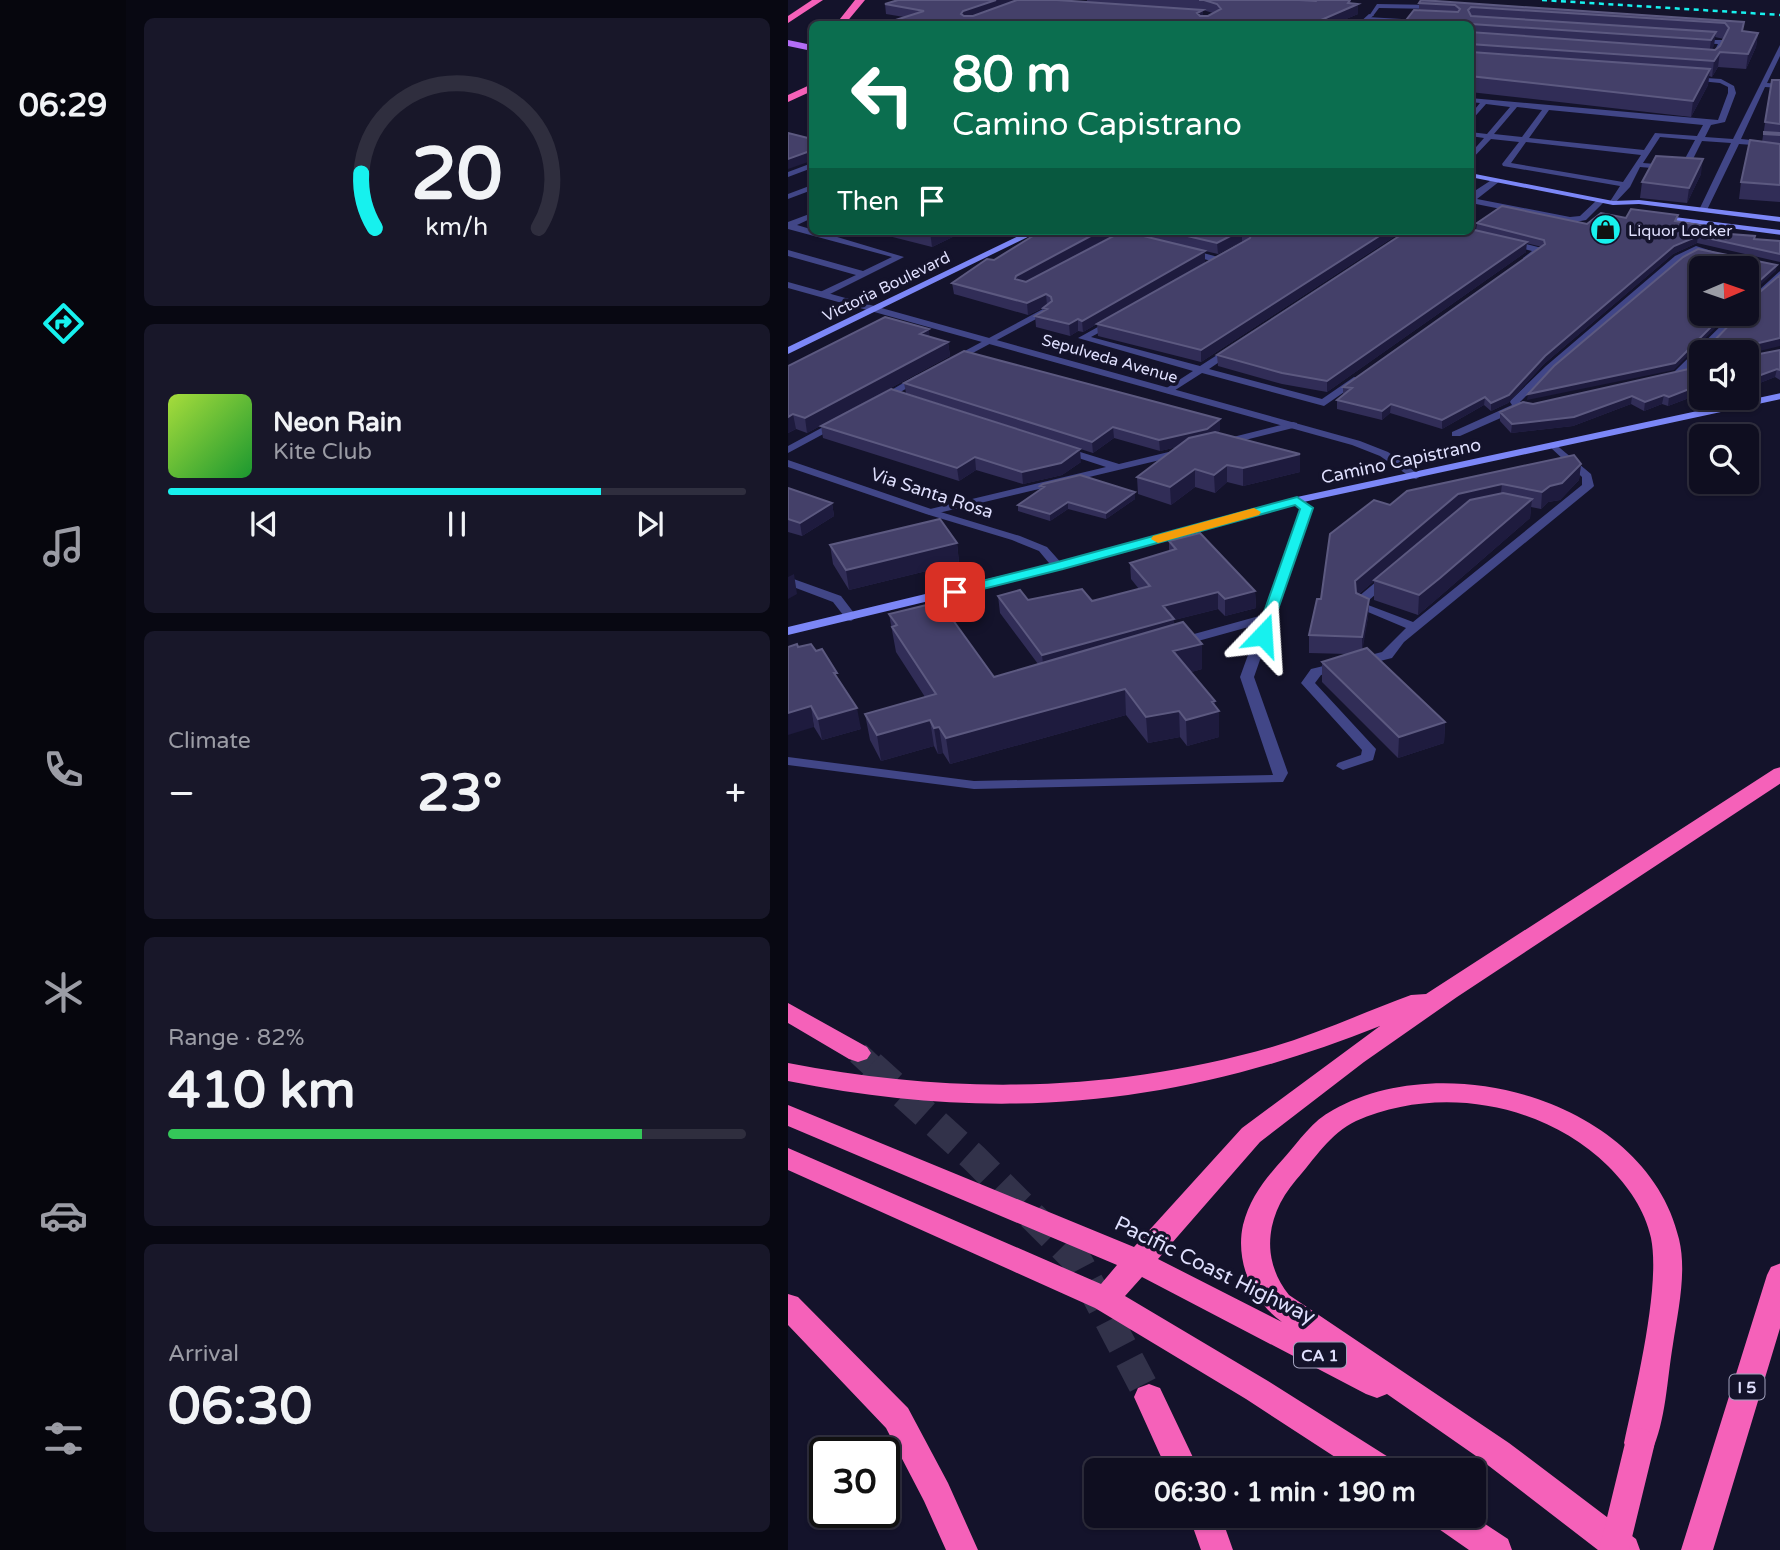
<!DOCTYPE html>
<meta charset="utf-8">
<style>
body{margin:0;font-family:"Varela Round",sans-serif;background:#181729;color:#f1f3f6;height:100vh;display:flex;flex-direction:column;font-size:26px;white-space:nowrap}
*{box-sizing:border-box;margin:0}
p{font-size:23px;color:#9b9ca5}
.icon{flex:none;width:38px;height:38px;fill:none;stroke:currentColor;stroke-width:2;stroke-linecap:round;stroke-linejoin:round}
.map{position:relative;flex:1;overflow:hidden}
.drawer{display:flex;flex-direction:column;gap:18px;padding:18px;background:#080812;width:662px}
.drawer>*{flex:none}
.hud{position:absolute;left:21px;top:21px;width:665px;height:214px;border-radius:10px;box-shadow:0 2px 5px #0004,0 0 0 2px #2f2e3e;background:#0b6e4f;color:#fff;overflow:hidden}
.needle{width:46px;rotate:88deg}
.controls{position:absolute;left:901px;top:256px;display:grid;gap:14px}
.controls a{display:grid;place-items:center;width:70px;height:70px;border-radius:10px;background:#0f0e20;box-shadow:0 2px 5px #0004,0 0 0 2px #2f2e3e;font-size:35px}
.speed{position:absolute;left:21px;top:1437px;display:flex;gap:14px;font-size:35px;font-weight:700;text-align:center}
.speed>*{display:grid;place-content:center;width:91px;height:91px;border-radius:50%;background:#0f0e20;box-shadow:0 2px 5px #0004,0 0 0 2px #2f2e3e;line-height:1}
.speed .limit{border:4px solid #111;border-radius:10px;background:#fff;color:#111}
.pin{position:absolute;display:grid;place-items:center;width:60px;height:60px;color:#fff;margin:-30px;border-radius:14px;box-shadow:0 4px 10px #0006}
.me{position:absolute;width:77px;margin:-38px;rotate:20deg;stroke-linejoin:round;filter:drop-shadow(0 0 5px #0008)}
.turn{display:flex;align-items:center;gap:24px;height:147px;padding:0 28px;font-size:32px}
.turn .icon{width:91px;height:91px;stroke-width:2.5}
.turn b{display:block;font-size:49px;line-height:60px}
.then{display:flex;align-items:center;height:66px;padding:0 28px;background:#0003;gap:14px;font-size:26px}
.big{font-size:52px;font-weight:700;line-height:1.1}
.drawer .tile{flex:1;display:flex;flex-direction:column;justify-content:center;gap:10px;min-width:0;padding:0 24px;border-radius:10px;background:#181729}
.drawer .dial{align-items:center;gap:0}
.dial svg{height:182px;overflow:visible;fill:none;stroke:#2f2e3e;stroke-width:7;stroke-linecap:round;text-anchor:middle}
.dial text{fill:#f1f3f6;stroke:none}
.song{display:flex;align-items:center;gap:21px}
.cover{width:84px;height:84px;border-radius:10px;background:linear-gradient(135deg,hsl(80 70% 55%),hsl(130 70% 35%))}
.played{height:7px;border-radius:4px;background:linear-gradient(90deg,#17f1ee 75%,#2f2e3e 75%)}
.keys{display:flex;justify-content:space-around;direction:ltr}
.heat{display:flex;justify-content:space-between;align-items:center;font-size:38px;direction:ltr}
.charge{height:10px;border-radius:5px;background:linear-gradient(90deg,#34c759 82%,#2f2e3e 0)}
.trip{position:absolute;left:296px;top:1458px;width:402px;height:70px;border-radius:10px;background:#0f0e20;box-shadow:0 2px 5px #0004,0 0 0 2px #2f2e3e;font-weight:700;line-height:70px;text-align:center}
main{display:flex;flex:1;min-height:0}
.tabs{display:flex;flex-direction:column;width:126px;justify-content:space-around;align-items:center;background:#06060d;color:#9b9ca5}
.tabs .icon{width:49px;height:49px}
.tabs .selected{color:#17f1ee}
.tabs b{font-size:32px;color:#f1f3f6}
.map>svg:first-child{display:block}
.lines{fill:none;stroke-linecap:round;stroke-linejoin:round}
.highway-tunnel-far1{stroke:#32324a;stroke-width:23;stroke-dasharray:23 11;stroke-linecap:butt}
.highway-tunnel{stroke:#32324a;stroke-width:29;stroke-dasharray:29 15;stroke-linecap:butt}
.lane{fill:#414687;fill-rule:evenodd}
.street{fill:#414687;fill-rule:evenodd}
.secondary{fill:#7c87f7;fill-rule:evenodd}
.primary{fill:#b36df6;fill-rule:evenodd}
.highway{fill:#f561b9;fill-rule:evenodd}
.rail{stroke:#17f1ee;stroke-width:2.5;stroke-dasharray:5 4.5;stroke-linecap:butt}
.highway-bridge{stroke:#f561b9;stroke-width:29}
.wall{fill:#312d57;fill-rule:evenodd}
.shaded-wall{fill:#1e1b3e}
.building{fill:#444069;stroke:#5c5980;stroke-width:2}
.route{fill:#17f1ee;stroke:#0f9d9b;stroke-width:2}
.slow{fill:#f59e0b}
.labels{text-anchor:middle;stroke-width:7;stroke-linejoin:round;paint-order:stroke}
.far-poi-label{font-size:16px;fill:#dfdffd;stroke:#14132b;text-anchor:start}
.far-street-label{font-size:16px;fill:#dfdffd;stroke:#14132b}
.shield{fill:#14132b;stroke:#a2a2be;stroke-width:2}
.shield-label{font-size:16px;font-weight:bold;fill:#dfdffd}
.street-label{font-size:18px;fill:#dfdffd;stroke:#14132b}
.near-street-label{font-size:21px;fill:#dfdffd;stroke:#14132b}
</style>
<main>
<nav class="tabs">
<b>06:29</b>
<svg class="icon selected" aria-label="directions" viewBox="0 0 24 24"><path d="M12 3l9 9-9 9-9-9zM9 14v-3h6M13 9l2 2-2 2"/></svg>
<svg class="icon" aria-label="music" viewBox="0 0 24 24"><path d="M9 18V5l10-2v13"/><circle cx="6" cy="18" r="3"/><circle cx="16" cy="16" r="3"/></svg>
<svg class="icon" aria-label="phone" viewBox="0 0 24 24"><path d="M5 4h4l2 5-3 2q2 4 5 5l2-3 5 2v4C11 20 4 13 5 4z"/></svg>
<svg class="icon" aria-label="climate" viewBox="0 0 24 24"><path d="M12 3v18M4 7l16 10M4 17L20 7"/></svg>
<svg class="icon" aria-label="car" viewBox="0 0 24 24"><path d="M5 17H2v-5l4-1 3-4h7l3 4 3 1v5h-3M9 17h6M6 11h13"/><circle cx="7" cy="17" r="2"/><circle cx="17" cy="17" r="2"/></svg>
<svg class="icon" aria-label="filters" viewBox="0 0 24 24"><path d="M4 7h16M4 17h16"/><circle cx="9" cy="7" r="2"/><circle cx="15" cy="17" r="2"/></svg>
</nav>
<section class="drawer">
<div class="tile dial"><svg viewBox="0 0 100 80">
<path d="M14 69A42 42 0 1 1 86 69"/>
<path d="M14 69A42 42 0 0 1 8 45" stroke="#17f1ee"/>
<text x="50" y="56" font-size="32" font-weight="700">20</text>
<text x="50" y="72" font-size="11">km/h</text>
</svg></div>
<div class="tile">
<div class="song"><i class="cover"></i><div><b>Neon Rain</b><p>Kite Club</p></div></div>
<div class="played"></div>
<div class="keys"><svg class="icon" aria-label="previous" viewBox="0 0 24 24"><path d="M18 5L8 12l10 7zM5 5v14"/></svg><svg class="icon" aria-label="pause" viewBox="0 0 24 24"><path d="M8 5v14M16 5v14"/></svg><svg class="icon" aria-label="next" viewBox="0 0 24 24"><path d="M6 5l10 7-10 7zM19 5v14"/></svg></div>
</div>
<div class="tile"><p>Climate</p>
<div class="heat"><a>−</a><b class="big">23°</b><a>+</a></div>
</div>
<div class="tile"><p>Range · 82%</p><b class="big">410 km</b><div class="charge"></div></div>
<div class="tile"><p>Arrival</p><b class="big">06:30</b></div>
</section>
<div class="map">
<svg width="993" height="1550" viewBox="0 0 993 1550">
<rect width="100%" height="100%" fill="#14132b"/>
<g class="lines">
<path class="highway-tunnel-far1" d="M70 1053 85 1067"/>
<path class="highway-tunnel" d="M83 1065 186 1158 291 1263 361 1397"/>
<path class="lane" d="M589 4 647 5 650 7 647 9 591 8 585 16H581Z
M579 17 666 22 669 24 577 20Z
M906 40H934L937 42 928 60 925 62 922 60 930 44 908 43Z
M993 43V54L979 83 993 84V88L977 87 953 139 993 143V147L951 144 918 212 911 210 943 143 914 141 899 171 852 167 842 187 825 205 821 203 832 186 715 166 714 164 731 142 703 139 682 161V154L696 138 682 136V132L699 134 722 107 698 104 682 122V115L692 103 682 102V98L930 120 940 93V87L932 83 902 80 904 77 933 79 946 86 948 93 937 122 923 125 917 137 945 139ZM729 107 754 110 734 137 706 134ZM761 110 915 125 909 136 867 133 856 150 741 138ZM872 137 907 140 893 166 855 163ZM738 142 853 155 835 182 723 163Z
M24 163V168L0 177V172Z
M705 179 712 181 689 199 782 217 792 216 810 199 817 201 798 220 782 223 683 203 682 194Z
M24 213V218L9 225 116 257 38 296H32V292L68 275 0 256V250L75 271 104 257 0 229V222Z
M722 240 754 248 755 250 741 262H735V258L744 251 719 245 718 243Z
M908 246 930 253 926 256 909 252 893 260 764 370 732 402 749 404V408L733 409 672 436H664V432L724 405 722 402 723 400 758 366 887 256Z
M400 249 434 258 435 260 431 263 397 254V250Z
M993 270V278L959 309V301Z
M255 309 263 311 166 363 158 361Z
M946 313H956L918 352H914V356L895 375H887V371Z
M326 318 331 321 329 323 303 337 412 366 440 348H446V352L421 369 534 399 566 377 575 379 536 406 414 373 381 394 376 391 377 389 405 371 290 338Z
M129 375 138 377 97 401 88 399Z
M50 419 55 422 54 424 0 453V446Z
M505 422 509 423V427L433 446 428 443 429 441Z
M766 443 803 474 806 486 804 488 616 642 604 658 572 666 567 665 566 662 567 659 594 652 618 628 568 607 570 597 595 576 599 575 605 579 580 601V605L625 622 794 485V477L761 446Z
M276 447 331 464 393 449 398 452 393 455 142 515 136 512 138 510 318 467 272 452V448Z
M0 577 53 596 69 617 63 621 59 620 45 602 0 585Z
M482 613 486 614 488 617 486 620 392 646 386 642 388 639Z
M552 662 557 663 558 666 557 669 533 675 527 683 588 749 585 760 555 770 548 766 550 763 573 755 574 750 513 683 523 669Z"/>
<path class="street" d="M581 14 586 15 576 24H570Z
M24 185V190L0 199V194Z
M0 282 572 441 600 452 633 476 628 479 624 478 592 456 564 445 0 288Z
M0 460 146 510 232 536 259 547 276 566 270 570 266 569 251 551 224 540 138 514 0 467Z
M509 497 525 508 466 677 500 773 495 782 186 789 0 765V757L186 781 485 775 452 677 513 509 503 500Z"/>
<path class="secondary" d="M682 173 825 201 851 200 993 217V222L851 204 825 205 682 177Z
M870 215 993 230V235L873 219 869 217Z
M241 231H252L0 354V347Z
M993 393V399L511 503 274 569 0 635V627L267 563 509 497Z"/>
<path class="primary" d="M0 40 24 45V51L0 46Z"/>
<path class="highway" d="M24 0H35L0 23V16Z
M67 0H77L57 24H48Z
M24 84V91L0 102V95Z
M993 767V783L669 997 576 1062 472 1142 370 1259 494 1322C464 1301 447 1261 455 1225 462 1197 478 1178 496 1158 512 1140 524 1121 545 1110 659 1045 860 1102 891 1239 899 1272 890 1311 885 1344 879 1379 878 1421 863 1453L852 1457 841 1453 836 1443C847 1392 873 1287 863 1238 857 1210 840 1186 820 1166 756 1103 651 1084 568 1121 542 1133 526 1160 508 1180 478 1215 472 1259 501 1295L721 1443 848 1539 852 1550H810L688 1456 599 1394 589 1398 578 1394 354 1277 337 1296 480 1381 605 1460 610 1470H567L458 1399 307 1308 0 1170V1148L313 1284 329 1265 0 1126V1105L346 1247 454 1128 592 1026C391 1106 212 1124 0 1081V1063C164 1095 323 1093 484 1047 531 1033 577 1012 623 995L638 994 986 769Z
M0 1003 79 1047 83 1053 79 1059 70 1062 61 1059 0 1023Z
M993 1263V1325L925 1550H893L979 1275 983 1267Z
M0 1294 10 1297 120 1408 160 1483 190 1550H158L136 1501 98 1428 0 1325Z
M361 1384 372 1388 411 1470H379L346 1397 350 1388Z
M401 1516H433L445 1550H413Z
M643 1516H685L720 1539 724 1550H681L648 1527Z"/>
<path class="rail" d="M754 0 993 15"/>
<path class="highway-bridge" d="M826 1550 852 1443"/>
</g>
<path class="wall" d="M299 0H511L528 1 529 0H563V3L570 14 546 24H95L116 17 98 14 97 4 299 2ZM415 10 425 13 420 16H415Z
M631 3 956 22 954 31 970 33 968 47 958 69 930 67 924 77 921 76 920 85 903 117 682 92V24L631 11ZM927 37 936 39 932 46 927 50 924 49Z
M984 80H992V202L951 199 953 182 974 142Z
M913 174 899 203 852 198 854 182Z
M838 218 889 222 966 239 992 241V262L909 243 885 254 756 364 720 403 703 411 696 405 654 429 602 413 594 420 549 409V400L555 395V387L754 247 738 243V252L539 392 494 384 430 366 429 355 688 230 689 223 799 224Z
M81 231H177L144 247Z
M253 231H332L238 282 334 231H615L413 362 310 336 309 324 459 240 454 241 430 254 417 251V262L295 332 290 331 282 336 248 327 247 316 255 311V308L240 315 166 294 164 283 206 260Z
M142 337 160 342 162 356 19 433 8 429 0 433V366Z
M992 350V380L987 377 959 388V355L961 356Z
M914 353V364H909L911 356Z
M914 366V393L880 406 874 404 856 411 843 404 785 426 723 433 712 421V412Z
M116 383 432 419V430L429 433 512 454V472L455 486 439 482 427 493 407 487 383 505 350 494 349 477 389 447 372 451 326 438 305 453 118 393Z
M33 426 293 462 274 475 235 484 188 470 171 481 35 438Z
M793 464 791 480 772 500 760 502 753 509 743 507 742 518 651 597 630 615 586 600V581L571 594 581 599 580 617 574 649 657 722 656 743 610 758 534 682V662L560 654 521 653V635L533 599 602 505Z
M252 486 347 492V499L318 519 280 509 262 521 230 511V505L253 489Z
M0 488 44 503 46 516 14 536 0 532Z
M381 541 467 591 468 608 437 616 430 609 386 620V625L414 644V669L403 672 427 701V707L431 711V737L399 746 392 737 360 743 338 715 162 764 155 753 150 754 146 746 93 761 82 740 77 714 137 697 108 652 101 614 206 677 250 664 212 613 210 596 240 600 304 601 351 589 343 579 342 563 381 551Z
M169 543 171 563 61 590 45 564 42 545Z
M10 647 50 679 73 729 34 740 26 727Z"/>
<path class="shaded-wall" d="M208 0H237L174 24 173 14 175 11Z
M562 0H563V7L570 4V14L546 24H524L560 3Z
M415 10V20L409 13Z
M928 32 926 46 921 55 923 40Z
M970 33 968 47 958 69 960 54Z
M932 52 930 67 924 77 926 61Z
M922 69 920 85 903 117 905 101Z
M22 151 23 161 0 169V159Z
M915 159 913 174 899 203 901 188Z
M142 231H177L144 247Z
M312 231H332L229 287 227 279 228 276Z
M452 231H454V241L430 254 429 243Z
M599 231H615L413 362V350Z
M910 236 909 243 885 254 756 364 720 403 703 411V403L757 356 886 246Z
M739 242 738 252 539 392V381Z
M417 251V262L295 332 294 321Z
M989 265 988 271 959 297V292Z
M258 294 259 306 240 315 239 303Z
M937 313H942L886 370 739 400 740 394Z
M290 319V331L282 336 281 324Z
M141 329 142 343 132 334Z
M992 338V346L959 354V352H957L958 346Z
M160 342 162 356 19 433 17 418Z
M989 369 987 377 959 388V380Z
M914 384V393L880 406 881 397Z
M876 395 874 404 856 411 857 402Z
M844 396 843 404 785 426 723 433 724 424Z
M697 397 696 405 654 429V420Z
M603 404 602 413 594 420V411Z
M5 414 8 429 0 433V417Z
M432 419V430L419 440 372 451 371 440Z
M325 427 326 438 305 453 304 442Z
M292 449 293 462 274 475 235 484 234 472Z
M512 454V472L455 486V468Z
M187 457 188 470 171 481 169 468Z
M793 464 791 480 772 500 760 502 753 509 754 492Z
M439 465V482L427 493 426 475Z
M407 469V487L383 505 382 487Z
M714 484 712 500 669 511 566 598 567 581 670 494Z
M347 492V499L318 519V513Z
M744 499 742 518 651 597 630 615 631 595Z
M280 502V509L262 521V514Z
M44 503 46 516 14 536 12 523Z
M169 543 171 563 61 590 58 570Z
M6 574 9 594 0 599V577Z
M467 591 468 608 437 616V599Z
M430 592V609L386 620 387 636 256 673 254 655 375 606Z
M581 599 580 617 574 654V637Z
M414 644V669L387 677 385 651Z
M337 689 338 715 162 764 158 738Z
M427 701 428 712 431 711V737L399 746 398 720 424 702Z
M23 706 26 727 0 735V713Z
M69 708 73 729 34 740 30 719Z
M391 711 392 737 360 743 358 717Z
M142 720 146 746 93 761 89 735Z
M657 722 656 743 610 758 611 737Z
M151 727 155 753 150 754 146 728Z"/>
<path class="building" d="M110 0H208L175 11 173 14 176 16H185L229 0H269L415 10 409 13 412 16H420L433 9 429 4 416 0H411H511L528 1 529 0H562L560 3 570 4 524 24H95L136 11 97 4Z
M633 0 956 22 954 31 970 33 960 54 932 52 926 61 682 44V32L927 50 932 46 941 28 937 23 683 7 680 10 683 16 928 32 923 40 683 24H615L626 10 670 12 672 9 667 5 631 3Z
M682 52H683L922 69 905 101 682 76Z
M984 80H992V124L977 122Z
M976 132 992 133V135L976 134Z
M0 133 24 139V154L22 151 0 159Z
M962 140 992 144V185L953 182Z
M868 156 915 159 901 188 854 182Z
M714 206 799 224 813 213 838 218 843 209 890 215 887 221 943 230 942 234 967 236 966 239 992 241V254L910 236 886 246 757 356 721 395 703 403 697 397 654 420 603 404 594 411 549 400 564 388 555 387 757 244 756 240 689 223Z
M682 229 739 242 539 381 494 373 429 355 619 231H682Z
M253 231H312L228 276 227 279 238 282 335 231 417 251 294 321 290 319 281 324 247 316 259 309 255 308 264 301 263 297 258 294 239 303 164 283 199 259 206 260Z
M378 231H452L429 243Z
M462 231H599L413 350 309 324 462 238 464 232Z
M910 249 989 265 959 292V268H914V313H937L887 363 740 394 766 366 895 257Z
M992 275V338L958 346V352H915L953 313H959V303Z
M97 317 141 329 132 334 160 342 17 418 5 414 0 417V366Z
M992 350V370L989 369 959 380V355L961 356Z
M176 351 432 419 419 429 371 440 325 427 304 442 116 383Z
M914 366V384L881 397 876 395 857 402 844 396 786 417 724 424 712 412 735 402 745 404Z
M103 389 292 449 273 463 234 472 187 457 169 468 33 426Z
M427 432 512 454 455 468 439 465 426 475 407 469 382 487 349 477 401 438Z
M786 455 793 464 774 483 762 486 754 492 714 484 670 494 567 581 568 593 581 599 574 637 521 635 529 599H533L542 534 586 500 602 505 619 491Z
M292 475 347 492 318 513 280 502 262 514 230 505 256 487 252 486 255 484Z
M0 488 44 503 12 523 0 519Z
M715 493 744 499 652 578 631 595 586 580 682 500Z
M152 519 169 543 58 570 42 545Z
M412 533 467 591 437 599 430 592 375 606 386 619 254 655 210 596 232 590 240 600 294 589 304 601 362 586 342 563 388 549 381 541Z
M147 603 152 610 157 609 206 677 395 622 414 644 385 651 427 701 424 702 431 711 398 720 391 711 358 717 337 689 158 738 151 727 146 728 142 720 89 735 77 714 148 694 104 627 109 625 101 614Z
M9 644 10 647 23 644 28 651 34 649 49 673H46L69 708 30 719 23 706 0 713V647Z
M579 648 657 722 611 737 534 662Z"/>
<path class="route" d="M509 497 525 508 480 638 475 640 468 635 512 509 507 505 275 569 167 596 160 592 162 589 266 563Z"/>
<path class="slow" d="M466 508 473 512 471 515 370 543 363 539 365 536Z"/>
<defs>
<symbol id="shop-disc" viewBox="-11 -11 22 22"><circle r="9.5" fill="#17f1ee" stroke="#14132b"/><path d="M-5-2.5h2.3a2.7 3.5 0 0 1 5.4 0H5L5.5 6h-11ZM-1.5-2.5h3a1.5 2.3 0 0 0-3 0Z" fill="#111"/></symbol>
</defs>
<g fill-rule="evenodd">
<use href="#shop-disc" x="800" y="212" width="35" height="35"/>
</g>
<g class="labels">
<g class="far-poi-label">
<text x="840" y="236">Liquor Locker</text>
</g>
<g class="far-street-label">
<text transform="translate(98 286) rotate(-26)" y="6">Victoria Boulevard</text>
<text transform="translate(322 358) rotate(16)" y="6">Sepulveda Avenue</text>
</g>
<g class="shield">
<rect x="506" y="1342.5" width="52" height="25" rx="5"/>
<rect x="941.5" y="1374.5" width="35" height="25" rx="5"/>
</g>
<g class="shield-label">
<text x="532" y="1361">CA 1</text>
<text x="959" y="1393">I 5</text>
</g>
<g class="street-label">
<text transform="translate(613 461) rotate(-12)" y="6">Camino Capistrano</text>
<text transform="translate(144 493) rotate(18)" y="6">Via Santa Rosa</text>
</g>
<g class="near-street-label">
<text transform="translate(427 1270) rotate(26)" y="7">Pacific Coast Highway</text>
</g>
</g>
</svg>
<div class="controls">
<a><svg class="needle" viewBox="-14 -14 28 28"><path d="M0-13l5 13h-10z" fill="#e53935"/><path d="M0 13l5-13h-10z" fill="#9b9ca5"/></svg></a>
<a><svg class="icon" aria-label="sound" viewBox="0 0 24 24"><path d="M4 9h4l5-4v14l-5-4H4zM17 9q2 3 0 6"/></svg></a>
<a><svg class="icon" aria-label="search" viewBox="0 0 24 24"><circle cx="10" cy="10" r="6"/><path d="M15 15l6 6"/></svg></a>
</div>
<div class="speed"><div class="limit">30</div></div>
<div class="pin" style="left:167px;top:592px;background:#d93025"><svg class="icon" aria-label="arrive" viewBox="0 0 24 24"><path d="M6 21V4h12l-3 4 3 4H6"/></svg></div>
<svg class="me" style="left:475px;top:635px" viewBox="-20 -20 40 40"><path d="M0-17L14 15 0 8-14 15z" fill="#17f1ee" stroke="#fff" stroke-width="4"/></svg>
<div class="trip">06:30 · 1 min · 190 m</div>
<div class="hud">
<div class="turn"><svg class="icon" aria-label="left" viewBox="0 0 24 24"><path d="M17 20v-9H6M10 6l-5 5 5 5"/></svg><div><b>80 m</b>Camino Capistrano</div></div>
<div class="then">Then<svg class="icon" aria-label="arrive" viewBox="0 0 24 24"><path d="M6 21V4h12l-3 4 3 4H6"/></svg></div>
</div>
</div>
</main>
